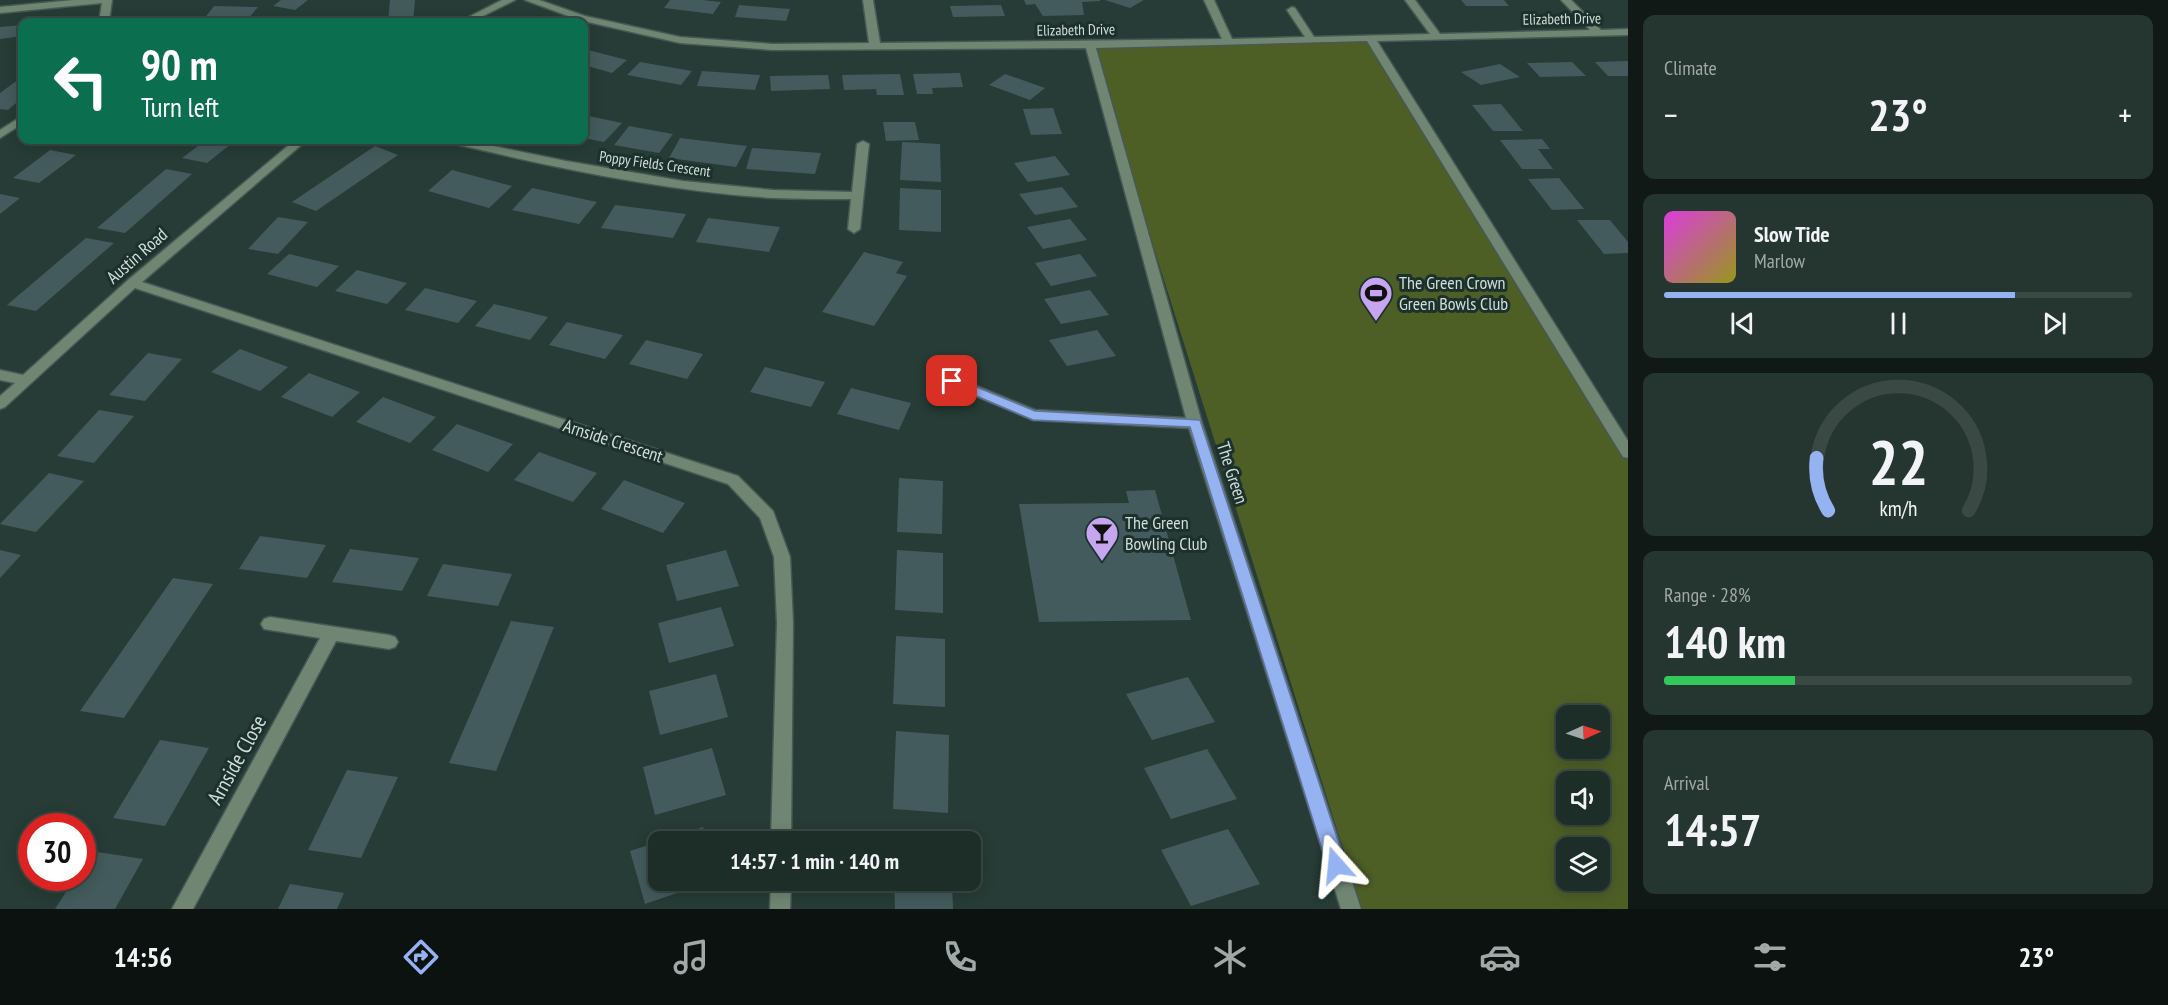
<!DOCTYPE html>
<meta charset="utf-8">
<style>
body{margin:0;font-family:"PT Sans Narrow",sans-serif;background:#253530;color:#f1f3f6;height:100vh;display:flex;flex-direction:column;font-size:22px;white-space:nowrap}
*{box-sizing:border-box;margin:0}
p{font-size:20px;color:#a0a8a8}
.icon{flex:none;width:33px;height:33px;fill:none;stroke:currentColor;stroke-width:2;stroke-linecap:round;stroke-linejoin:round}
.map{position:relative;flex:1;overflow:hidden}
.sheet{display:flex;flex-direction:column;gap:15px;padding:15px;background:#101916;width:540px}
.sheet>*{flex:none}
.guide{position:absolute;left:18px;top:18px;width:570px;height:126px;border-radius:12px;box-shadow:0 3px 15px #0003,0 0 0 2px #3b4945;background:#0b6e4f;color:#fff;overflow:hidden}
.needle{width:39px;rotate:87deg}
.fabs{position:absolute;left:1556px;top:705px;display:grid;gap:12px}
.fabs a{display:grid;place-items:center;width:54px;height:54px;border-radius:12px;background:#1d2d28;box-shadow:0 3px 15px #0003,0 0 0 2px #3b4945;font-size:30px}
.speed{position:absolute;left:18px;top:813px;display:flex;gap:12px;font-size:30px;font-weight:700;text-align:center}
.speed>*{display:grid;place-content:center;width:78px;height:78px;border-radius:50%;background:#1d2d28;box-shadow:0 3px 15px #0003,0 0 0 2px #3b4945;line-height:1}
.speed .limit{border:9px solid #d22;background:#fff;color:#111}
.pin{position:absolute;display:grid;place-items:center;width:51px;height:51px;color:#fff;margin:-26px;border-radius:12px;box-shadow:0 3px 9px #0006}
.me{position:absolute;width:66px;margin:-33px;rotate:342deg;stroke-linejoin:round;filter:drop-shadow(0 0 4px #0008)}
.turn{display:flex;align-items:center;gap:21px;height:126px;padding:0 24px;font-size:27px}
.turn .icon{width:78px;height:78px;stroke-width:2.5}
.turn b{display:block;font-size:42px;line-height:51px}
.big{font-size:45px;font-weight:800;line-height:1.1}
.sheet .card{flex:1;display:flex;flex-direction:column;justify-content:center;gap:9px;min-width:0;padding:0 21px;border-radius:12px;background:#253530}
.sheet .dial{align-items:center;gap:0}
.dial svg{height:156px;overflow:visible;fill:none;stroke:#3b4945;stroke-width:7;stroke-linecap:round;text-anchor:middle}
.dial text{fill:#f1f3f6;stroke:none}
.song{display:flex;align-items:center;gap:18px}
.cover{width:72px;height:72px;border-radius:9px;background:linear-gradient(135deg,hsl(300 70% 55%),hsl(60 70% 35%))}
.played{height:6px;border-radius:3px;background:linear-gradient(90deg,#95b2f1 75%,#3b4945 75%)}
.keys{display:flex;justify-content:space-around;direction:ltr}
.heat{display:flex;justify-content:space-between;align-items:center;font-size:33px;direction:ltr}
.charge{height:9px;border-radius:4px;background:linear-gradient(90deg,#34c759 28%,#3b4945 0)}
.trip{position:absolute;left:648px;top:831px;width:333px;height:60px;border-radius:12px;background:#1d2d28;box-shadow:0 3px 15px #0003,0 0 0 2px #3b4945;font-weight:800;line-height:60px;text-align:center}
.dock{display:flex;height:96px;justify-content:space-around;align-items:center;background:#0c1210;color:#a0a8a8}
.dock .icon{width:42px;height:42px}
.dock .current{color:#95b2f1}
.dock b{font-size:27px;color:#f1f3f6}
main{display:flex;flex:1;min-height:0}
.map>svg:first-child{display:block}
.green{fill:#4e5f26;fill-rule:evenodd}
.building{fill:#435b5c}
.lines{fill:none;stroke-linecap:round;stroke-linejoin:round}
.minor-casing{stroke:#465954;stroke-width:3}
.minor{fill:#708673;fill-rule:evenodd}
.route{fill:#95b2f1;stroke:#61749d;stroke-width:1.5}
.labels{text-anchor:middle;stroke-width:6;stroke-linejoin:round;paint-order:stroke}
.far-street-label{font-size:15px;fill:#d2deda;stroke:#1d312c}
.street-label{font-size:18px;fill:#d2deda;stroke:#1d312c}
.poi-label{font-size:18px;fill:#d2deda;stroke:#1d312c;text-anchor:start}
.near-street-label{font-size:21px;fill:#d2deda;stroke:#1d312c}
</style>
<main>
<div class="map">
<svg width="1628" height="909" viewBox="0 0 1628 909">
<rect width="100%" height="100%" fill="#273c36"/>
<path class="green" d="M1369 37 1628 444V909H1362L1090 45ZM1566 716H1599V748H1566ZM1566 782H1599V814H1566ZM1566 848H1599V880H1566Z"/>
<path class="building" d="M281 0H308L295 10 273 6Z
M390 0H415L413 22H388Z
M670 0H702L721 2 713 14 664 8Z
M1024 0H1100V1L1082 2 1084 15 1043 16 1035 4 1026 5Z
M1105 0H1144L1130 8Z
M1461 0H1504L1509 6H1466Z
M739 5 790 9 786 21 735 17Z
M1001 5 1005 16 953 17 950 6Z
M214 6 258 7 248 19H204Z
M22 25V36L0 39V27Z
M584 49 627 60 612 73 584 65Z
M1628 61V76H1608L1595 62Z
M640 62 692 71 681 85 627 75Z
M1572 62 1586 76 1540 77 1527 63Z
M1500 64 1520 77 1481 85 1461 72Z
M702 71 760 75 755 90 697 86Z
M960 73 963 87 932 88 933 94H917L913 74Z
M900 74 904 95H877L876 89 844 90 842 75Z
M1005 74 1045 88 1030 100 989 85Z
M828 75 830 89 771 91 770 76Z
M15 82 22 83V98L8 110 0 109V93Z
M1501 104 1523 131H1493L1472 105Z
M1053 108 1062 134 1031 135 1023 109Z
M584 115 622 123 604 142 584 138Z
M883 122H915L919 140 886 141Z
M629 126 673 134 659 153 614 145Z
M680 138 747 146 736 167 669 158Z
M1542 139 1550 149H1538L1553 169H1522L1500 140Z
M206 140H236L207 163 182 158Z
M902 142 940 144 941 182 900 180Z
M375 146 398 155 316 211 292 202Z
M752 148 821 153 815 174 746 169Z
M50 150 76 155 39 183 13 178Z
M1055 156 1070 175 1028 182 1014 163Z
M166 169 192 174 125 233 97 228Z
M452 170 512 186 489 208 428 191Z
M1559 178 1584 209 1552 210 1528 179Z
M1062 187 1078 207 1035 215 1019 194Z
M532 188 597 202 579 224 512 210Z
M900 188 941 190V232L899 230Z
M0 194 20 198 0 214Z
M615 205 686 214 673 238 601 228Z
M278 217 308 222 278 254 248 249Z
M708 218 780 227 769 252 696 242Z
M1070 219 1087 240 1043 249 1027 227Z
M1577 220H1610L1628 242V253L1604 254Z
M86 238 114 243 36 311 7 305Z
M864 252 903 262 896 273 907 276 874 326 822 312Z
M289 254 339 266 317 287 267 274Z
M1080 254 1097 276 1051 286 1035 263Z
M357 270 407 283 387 304 335 291Z
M425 288 477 301 458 323 405 310Z
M1090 290 1109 315 1061 324 1044 299Z
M494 304 548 317 530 340 475 326Z
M567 322 623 335 605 359 549 345Z
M1097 330 1116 356 1067 366 1049 340Z
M646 340 703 354 687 379 629 364Z
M240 349 288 367 260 391 211 372Z
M148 353 182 359 145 401 109 395Z
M765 367 825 382 811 407 750 392Z
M309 373 360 392 332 417 281 397Z
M851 388 911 403 899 430 837 414Z
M383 397 436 417 410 443 356 422Z
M99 410 134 416 94 463 57 456Z
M457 424 513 444 488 472 432 450Z
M539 452 597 473 573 502 514 480Z
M49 473 84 481 36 532 0 524Z
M899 478 943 481 942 534 897 532Z
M624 480 685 503 663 533 601 509Z
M1155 490 1191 620 1039 622 1019 504 1129 503 1126 491Z
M260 536 326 545 307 578 239 569Z
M350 549 419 558 402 591 332 582Z
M0 550 21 555 0 578Z
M726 550 739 586 677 601 666 565Z
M897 550 943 553V613L895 610Z
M443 564 512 574 498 606 427 596Z
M173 578 213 584 124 718 80 711Z
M721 607 734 646 669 663 658 623Z
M511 621 554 627 496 771 449 763Z
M896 636 945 639V707L893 704Z
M716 674 728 717 660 735 649 691Z
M1188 677 1215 722 1152 740 1126 694Z
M896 731 949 735 948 813 893 809Z
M160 740 209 748 165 826 113 818Z
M712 748 726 795 655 815 643 767Z
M1207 749 1237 799 1171 819 1144 768Z
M347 770 398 777 361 858 308 850Z
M703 827 708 842H661L660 841Z
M1228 829 1260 884 1191 906 1161 850Z
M893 839H949V842H893Z
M658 842V880L712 881 645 904 630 851Z
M91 851 143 859 115 909H55L75 878H82V865Z
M894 880H952L953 909H895Z
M290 884 344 893 337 909H278Z"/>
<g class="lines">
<defs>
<path id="minor" d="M74 0H112L109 22H99L102 3 0 13V7Z
M502 0H515L471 22H459Z
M525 0H539L585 16 680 37 773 44 869 43 863 0H873L880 43 1222 39 1204 0H1214L1232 39 1305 37 1287 10 1292 7 1295 8 1314 37 1430 34 1405 0H1415L1440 34 1590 30 1561 0H1571L1601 30 1628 29V35L1377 41 1628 441V458L1623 457 1367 41 1096 48 1202 423 1361 909H1341L1189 428 1033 420 947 384 945 381 947 378H957L1035 410 1186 418 1086 48 773 50 680 43 579 20Z
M22 116V124L0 138V130Z
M295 140H307L142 282 738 476 773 511 790 557 793 623 791 842H771L777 623 774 557 760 518 728 484 135 288 5 407 0 409V396L15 383 0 380V370L23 375 128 280Z
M445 140H464L566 161 683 181 773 190 852 192 857 144 863 141 869 144 860 229 854 233 848 229 851 199C825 199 800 199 774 198 665 191 557 168 451 143Z
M270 617 389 635 395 637 398 642 395 647 389 649 336 641 193 909H172L320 638 264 629 261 624 264 619Z
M771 880H791L790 909H770Z"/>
</defs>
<use href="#minor" class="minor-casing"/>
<use href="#minor" class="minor"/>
</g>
<path class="route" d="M952 377 1035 411 1200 420 1346 865 1343 871 1336 873 1330 871 1327 865 1190 427 1033 420 948 384 946 381 948 378Z"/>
<defs>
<symbol id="stadium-pin" viewBox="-11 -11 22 30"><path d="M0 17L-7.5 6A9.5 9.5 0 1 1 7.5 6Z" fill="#c6a6f0" stroke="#1d312c"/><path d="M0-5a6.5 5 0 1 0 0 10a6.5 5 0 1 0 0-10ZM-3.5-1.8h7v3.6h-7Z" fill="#111"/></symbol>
<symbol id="bar-pin" viewBox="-11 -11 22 30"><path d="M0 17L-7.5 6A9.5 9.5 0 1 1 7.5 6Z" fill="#c6a6f0" stroke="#1d312c"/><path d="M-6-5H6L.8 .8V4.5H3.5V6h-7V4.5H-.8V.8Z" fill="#111"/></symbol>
</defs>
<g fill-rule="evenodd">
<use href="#stadium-pin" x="1357" y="274" width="38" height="52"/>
<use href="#bar-pin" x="1083" y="514" width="38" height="52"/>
</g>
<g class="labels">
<g class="far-street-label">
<text transform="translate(1562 19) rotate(-1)" y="5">Elizabeth Drive</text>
<text transform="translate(1076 30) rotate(-1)" y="5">Elizabeth Drive</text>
<text transform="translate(655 164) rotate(8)" y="5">Poppy Fields Crescent</text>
</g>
<g class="street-label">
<text transform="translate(137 256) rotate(-41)" y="6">Austin Road</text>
<text transform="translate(613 441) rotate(18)" y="6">Arnside Crescent</text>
<text transform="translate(1232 473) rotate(72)" y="6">The Green</text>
</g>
<g class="poi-label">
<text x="1399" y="289">The Green Crown<tspan x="1399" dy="21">Green Bowls Club</tspan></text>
<text x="1125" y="529">The Green<tspan x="1125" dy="21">Bowling Club</tspan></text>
</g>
<g class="near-street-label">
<text transform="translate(237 760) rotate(-61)" y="7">Arnside Close</text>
</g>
</g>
</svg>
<div class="fabs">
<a><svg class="needle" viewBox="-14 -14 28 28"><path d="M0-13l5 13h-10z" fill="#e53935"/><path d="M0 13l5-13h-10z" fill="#a0a8a8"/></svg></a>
<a><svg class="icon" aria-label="sound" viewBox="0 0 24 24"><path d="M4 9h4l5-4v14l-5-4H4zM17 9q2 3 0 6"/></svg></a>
<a><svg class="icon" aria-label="layers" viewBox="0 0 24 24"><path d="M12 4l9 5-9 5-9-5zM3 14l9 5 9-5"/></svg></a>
</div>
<div class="speed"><div class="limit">30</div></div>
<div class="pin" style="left:952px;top:381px;background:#d93025"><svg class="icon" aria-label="arrive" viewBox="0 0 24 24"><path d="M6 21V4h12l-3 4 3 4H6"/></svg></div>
<svg class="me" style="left:1336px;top:865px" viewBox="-20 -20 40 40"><path d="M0-17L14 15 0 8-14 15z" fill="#95b2f1" stroke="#fff" stroke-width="4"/></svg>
<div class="trip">14:57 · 1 min · 140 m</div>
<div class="guide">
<div class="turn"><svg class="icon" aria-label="left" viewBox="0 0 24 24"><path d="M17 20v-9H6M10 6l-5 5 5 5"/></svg><div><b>90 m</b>Turn left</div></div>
</div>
</div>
<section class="sheet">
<div class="card"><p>Climate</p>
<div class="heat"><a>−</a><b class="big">23°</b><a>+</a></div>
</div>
<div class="card">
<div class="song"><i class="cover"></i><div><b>Slow Tide</b><p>Marlow</p></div></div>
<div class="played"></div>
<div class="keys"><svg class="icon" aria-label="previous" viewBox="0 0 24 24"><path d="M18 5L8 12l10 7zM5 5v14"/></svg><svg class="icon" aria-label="pause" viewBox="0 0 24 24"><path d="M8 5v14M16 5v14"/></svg><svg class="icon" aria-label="next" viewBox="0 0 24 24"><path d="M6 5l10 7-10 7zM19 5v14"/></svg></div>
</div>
<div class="card dial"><svg viewBox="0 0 100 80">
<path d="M14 69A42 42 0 1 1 86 69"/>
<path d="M14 69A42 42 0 0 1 8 42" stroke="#95b2f1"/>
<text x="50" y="56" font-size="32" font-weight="700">22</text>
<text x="50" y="72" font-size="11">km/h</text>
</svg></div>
<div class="card"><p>Range · 28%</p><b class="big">140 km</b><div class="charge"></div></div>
<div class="card"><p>Arrival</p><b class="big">14:57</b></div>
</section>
</main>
<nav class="dock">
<b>14:56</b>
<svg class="icon current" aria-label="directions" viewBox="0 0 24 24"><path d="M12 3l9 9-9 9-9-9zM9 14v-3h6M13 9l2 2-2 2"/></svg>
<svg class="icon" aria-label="music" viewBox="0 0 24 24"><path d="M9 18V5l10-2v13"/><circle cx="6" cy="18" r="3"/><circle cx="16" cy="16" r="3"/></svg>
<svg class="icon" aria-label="phone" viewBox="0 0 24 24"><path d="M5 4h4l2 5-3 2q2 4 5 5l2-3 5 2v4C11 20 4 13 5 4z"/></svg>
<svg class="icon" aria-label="climate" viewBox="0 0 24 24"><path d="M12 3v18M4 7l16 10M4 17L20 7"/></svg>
<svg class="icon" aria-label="car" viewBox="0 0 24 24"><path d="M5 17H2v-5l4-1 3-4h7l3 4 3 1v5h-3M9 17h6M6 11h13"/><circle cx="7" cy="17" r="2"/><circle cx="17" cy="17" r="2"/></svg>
<svg class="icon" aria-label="filters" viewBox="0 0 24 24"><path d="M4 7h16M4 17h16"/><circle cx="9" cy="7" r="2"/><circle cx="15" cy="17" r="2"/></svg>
<b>23°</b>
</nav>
